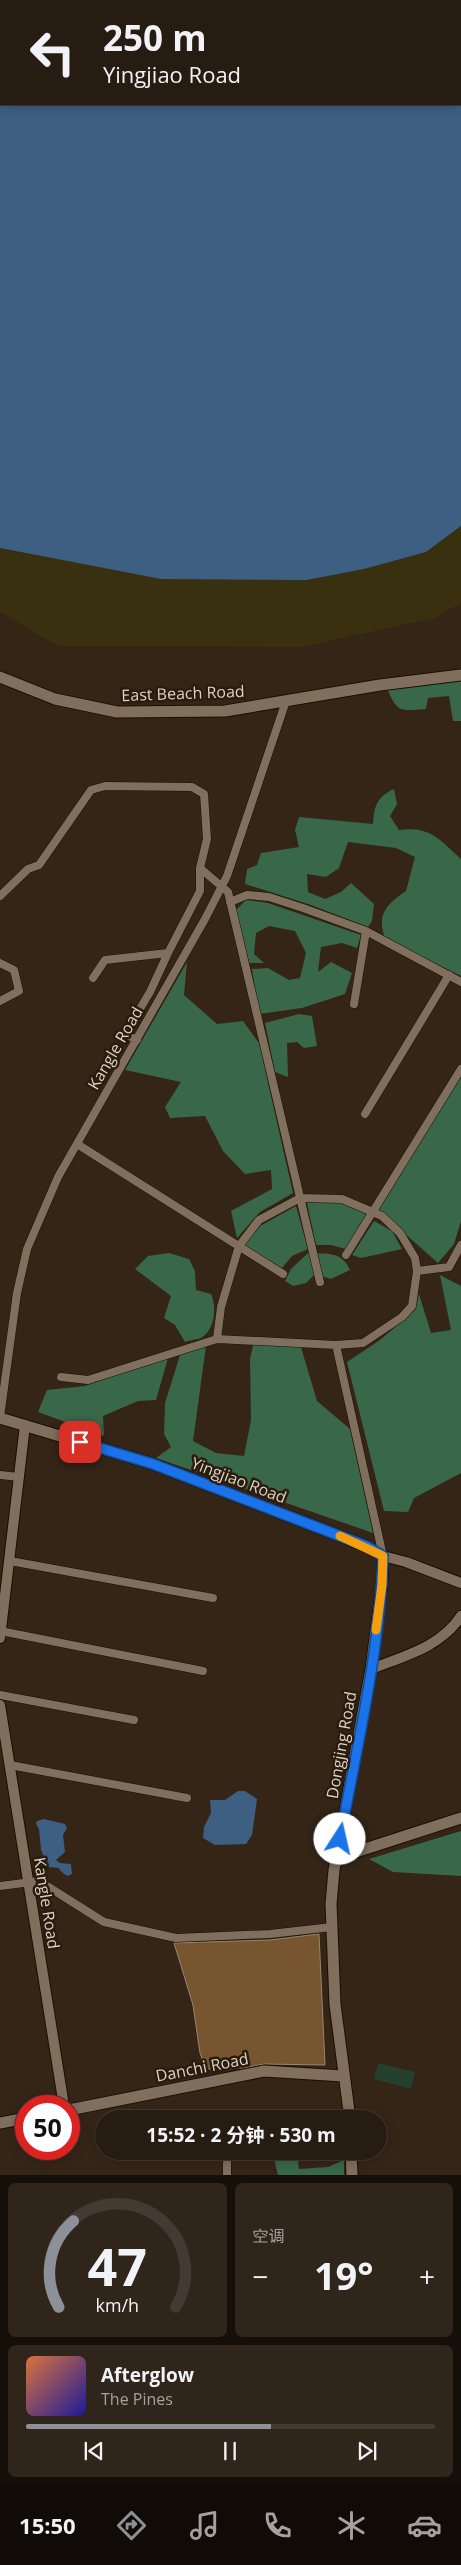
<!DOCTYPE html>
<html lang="zh">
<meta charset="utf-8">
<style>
body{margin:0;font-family:"Open Sans","Noto Sans SC",sans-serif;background:#2f251a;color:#f1f3f6;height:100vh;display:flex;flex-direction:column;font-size:19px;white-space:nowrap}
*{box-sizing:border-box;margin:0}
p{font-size:16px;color:#a4a19f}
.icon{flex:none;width:28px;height:28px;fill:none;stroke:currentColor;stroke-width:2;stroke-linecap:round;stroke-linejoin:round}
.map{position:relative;height:2175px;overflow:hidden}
.panel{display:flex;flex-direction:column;gap:8px;padding:8px;background:#150f09;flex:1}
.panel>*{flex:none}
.guide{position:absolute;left:0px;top:0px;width:461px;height:105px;box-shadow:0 2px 12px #0003,0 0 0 1px #433a31;background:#271c11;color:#f1f3f6;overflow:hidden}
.speed{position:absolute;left:15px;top:2095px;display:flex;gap:10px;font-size:25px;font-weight:700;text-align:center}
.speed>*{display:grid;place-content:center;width:65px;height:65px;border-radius:50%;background:#271c11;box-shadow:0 2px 12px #0003,0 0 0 1px #433a31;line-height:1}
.speed .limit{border:8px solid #d22;background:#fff;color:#111}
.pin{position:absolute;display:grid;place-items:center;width:42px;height:42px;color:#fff;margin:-21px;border-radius:10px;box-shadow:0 2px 8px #0006}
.me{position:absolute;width:55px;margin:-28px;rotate:10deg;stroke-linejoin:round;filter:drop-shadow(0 0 4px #0008)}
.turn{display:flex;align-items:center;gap:18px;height:105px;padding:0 20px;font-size:22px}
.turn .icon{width:65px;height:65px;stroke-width:2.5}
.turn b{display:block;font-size:35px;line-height:42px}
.big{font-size:38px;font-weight:700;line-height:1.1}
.panel .card{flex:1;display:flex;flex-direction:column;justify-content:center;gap:8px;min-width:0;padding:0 18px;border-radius:8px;background:#2f251a}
.panel .dial{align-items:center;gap:0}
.dial svg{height:130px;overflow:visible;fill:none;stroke:#433a31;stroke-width:7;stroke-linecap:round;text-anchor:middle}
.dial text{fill:#f1f3f6;stroke:none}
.song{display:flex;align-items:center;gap:15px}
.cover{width:60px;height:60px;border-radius:8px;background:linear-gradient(135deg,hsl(20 70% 55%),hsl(240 70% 35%))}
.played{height:5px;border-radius:2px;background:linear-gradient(90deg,#8c9099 60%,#433a31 60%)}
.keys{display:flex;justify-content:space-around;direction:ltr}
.heat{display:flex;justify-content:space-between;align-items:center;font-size:28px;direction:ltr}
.panel .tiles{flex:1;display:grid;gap:8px;grid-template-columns:1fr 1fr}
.card:last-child{grid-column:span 2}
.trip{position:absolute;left:95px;top:2110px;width:292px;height:50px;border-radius:25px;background:#271c11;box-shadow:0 2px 12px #0003,0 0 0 1px #433a31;font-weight:700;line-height:50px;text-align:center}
.dock{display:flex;height:80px;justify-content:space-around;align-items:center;background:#100b07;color:#a4a19f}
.dock .icon{width:35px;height:35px}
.dock .current{color:#8c9099}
.dock b{font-size:22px;color:#f1f3f6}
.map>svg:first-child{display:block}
.green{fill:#25402f}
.forest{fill:#386749}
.sand{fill:#38300f}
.water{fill:#3c5f82;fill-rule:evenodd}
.building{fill:#77552f;stroke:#978674}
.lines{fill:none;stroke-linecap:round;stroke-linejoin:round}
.minor-casing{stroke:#1c0e02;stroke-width:9}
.tertiary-casing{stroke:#1c0e02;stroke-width:12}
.secondary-casing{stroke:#1c0e02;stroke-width:13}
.minor{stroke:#816f5e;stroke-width:8}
.tertiary{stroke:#816f5e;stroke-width:10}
.secondary{stroke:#816f5e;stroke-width:11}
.route-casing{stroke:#114b97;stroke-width:12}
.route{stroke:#1a73e8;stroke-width:9}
.slow{stroke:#f59e0b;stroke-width:9}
.labels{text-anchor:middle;stroke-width:5;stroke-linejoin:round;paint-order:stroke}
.street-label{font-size:16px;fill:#dcd1c8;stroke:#2a1c0d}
</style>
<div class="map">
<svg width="461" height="2175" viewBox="0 0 461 2175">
<rect width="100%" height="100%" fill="#342517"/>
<path class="green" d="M378 2063 415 2072 411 2089 374 2079Z"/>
<path class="forest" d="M461 681V721H453L449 696 428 698 426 709C401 711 397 713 387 688Z
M394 789 397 804 390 816 399 830C430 826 439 839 461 859V976L385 938C376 914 388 903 406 891L415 857 396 848 348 842 339 868 326 877 307 874 308 892 325 899 341 892 351 883 374 904 372 921 368 927 311 905 245 884 247 869 257 865 261 853 299 847 295 830 299 817 373 824C374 806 377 797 394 789Z
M246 900 268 903 361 935 357 948 342 943 321 947 318 972 331 962 352 973 345 994 302 1008 259 1014 252 969 268 968 289 980 300 978 306 953 295 931 269 926 256 933 254 954 264 963H249L236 910Z
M187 962 184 995 217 1024 243 1021 259 1043 293 1193 260 1212 237 1238 231 1211 272 1189 271 1170 245 1174 223 1151 205 1116 170 1118 165 1107 181 1082 125 1070Z
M299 1014 312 1016 317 1046 304 1048 297 1042 287 1043 288 1077 275 1072 265 1023Z
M461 1075V1221L454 1244 438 1263 378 1210Z
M326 1201 345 1203 367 1213 346 1249 331 1245H316L307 1203Z
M296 1206 308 1249 292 1256 282 1268 243 1244 260 1226Z
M374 1221 392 1231 402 1249 361 1258 352 1255Z
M169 1253 189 1259 195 1271 196 1290 211 1294C217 1307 215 1330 201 1338 196 1340 189 1340 185 1342L175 1325 164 1318 171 1296 135 1269 148 1256Z
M308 1253C327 1254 342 1251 350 1270L331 1279 315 1274 306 1283 293 1286 285 1281 291 1269Z
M440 1275 461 1286V1473L414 1498 408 1512 384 1511 347 1362 380 1340 415 1310 419 1294 431 1333 451 1330Z
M254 1341 300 1344 317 1401 350 1429 373 1533 156 1458 171 1447 164 1434 165 1403 180 1355 206 1346 193 1441 216 1453 244 1456 251 1420 250 1359Z
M168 1358 156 1400 138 1401 103 1416 104 1436 38 1412 47 1390 85 1386 147 1363Z
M461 1831V1876L393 1872 369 1859Z
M286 2151H297L299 2169 328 2167 344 2160V2175H278L274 2159Z"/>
<path class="sand" d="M461 526V603L435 618 301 647 58 646 0 612V548L161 579 307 580 364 569 426 552Z"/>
<path class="water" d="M0 0H461V526L426 552 364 569 307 580 161 579 0 548ZM1 1H460V104H1Z
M238 1791H245L257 1799 252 1835 246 1844 215 1845 203 1838 204 1827 211 1813 210 1800H225Z
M44 1819 65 1824 67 1828 63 1835 65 1852 56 1860 60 1863 71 1864 72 1874 67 1876C53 1866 66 1869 48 1867L41 1850 39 1829 36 1824 37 1821Z"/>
<path class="building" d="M319 1934 325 2065 264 2064 243 2068 206 2069 200 2053 193 2005 174 1943 270 1940Z"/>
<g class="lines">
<defs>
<path id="minor" d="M0 896 28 869 39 865 91 790 105 786 192 787 204 794 207 839 200 868 228 892 320 1282
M230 902 247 895 269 897 303 908 366 931 461 982
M0 963 14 970 19 991 0 1001
M93 978 105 960 168 953 200 891V868
M354 1004 366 931
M137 1040 125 1034 150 992 168 953
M365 1114 449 975
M77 1144 283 1274
M346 1255 461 1069
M417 1271 449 1267 461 1245
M336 1345 383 1556
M61 1377 88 1380 217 1339 336 1345 363 1343 402 1317 412 1306 417 1271 415 1258 400 1233 382 1216 342 1199 300 1198 259 1220 239 1246 221 1307 217 1339
M0 1417 17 1293 27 1249 58 1177 205 919 227 876 286 701
M0 1475 19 1477
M10 1561 213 1598
M0 1631 203 1671
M0 1695 134 1720
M10 1765 187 1798
M0 1886 39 1881 104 1922 176 1938 270 1934 332 1927
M227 2163V2175"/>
<path id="tertiary" d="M383 1556 406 1562 461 1583
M0 1638 25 1425
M371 1669C404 1656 441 1647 461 1616
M0 1705 64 2106"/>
<path id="secondary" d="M0 677 55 699 117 712 225 711 380 685 461 675
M0 1418 153 1464 366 1546 383 1556 382 1585 371 1669 334 1870 331 1904 335 2004 350 2119
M337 1858 461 1818
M69 2110 264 2071 343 2076
M0 2123 26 2118
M351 2151 352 2175"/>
</defs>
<use href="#minor" class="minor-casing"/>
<use href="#tertiary" class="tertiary-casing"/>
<use href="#secondary" class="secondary-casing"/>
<use href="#minor" class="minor"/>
<use href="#tertiary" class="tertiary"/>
<use href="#secondary" class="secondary"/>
</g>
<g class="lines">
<defs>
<path id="route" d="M80 1442 153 1464 366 1546 383 1556C380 1651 357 1746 340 1839"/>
</defs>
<use href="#route" class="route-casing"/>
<use href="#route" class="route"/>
<path class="slow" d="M340 1536 383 1556 382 1585 376 1630"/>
</g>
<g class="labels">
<g class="street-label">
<text transform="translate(183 693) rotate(-2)" y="6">East Beach Road</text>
<text transform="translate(115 1048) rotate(-60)" y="6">Kangle Road</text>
<text transform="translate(239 1480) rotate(21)" y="6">Yingjiao Road</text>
<text transform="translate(341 1745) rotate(-80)" y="6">Dongjing Road</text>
<text transform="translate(47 1903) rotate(81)" y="6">Kangle Road</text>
<text transform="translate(202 2067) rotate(-11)" y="6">Danchi Road</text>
</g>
</g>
</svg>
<div class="speed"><div class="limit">50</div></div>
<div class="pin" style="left:80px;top:1442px;background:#d93025"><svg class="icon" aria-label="arrive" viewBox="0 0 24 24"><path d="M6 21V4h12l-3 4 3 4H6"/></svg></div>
<svg class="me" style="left:340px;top:1839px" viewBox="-20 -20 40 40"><circle r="19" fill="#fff"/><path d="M0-13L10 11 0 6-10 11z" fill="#1a73e8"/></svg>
<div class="trip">15:52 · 2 分钟 · 530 m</div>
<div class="guide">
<div class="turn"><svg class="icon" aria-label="left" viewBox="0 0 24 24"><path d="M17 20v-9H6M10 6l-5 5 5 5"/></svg><div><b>250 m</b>Yingjiao Road</div></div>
</div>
</div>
<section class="panel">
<div class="tiles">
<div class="card dial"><svg viewBox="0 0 100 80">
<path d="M14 69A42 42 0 1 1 86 69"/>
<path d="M14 69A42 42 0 0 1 23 16" stroke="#8c9099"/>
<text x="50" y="56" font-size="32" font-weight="700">47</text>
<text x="50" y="72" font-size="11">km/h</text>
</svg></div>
<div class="card"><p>空调</p>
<div class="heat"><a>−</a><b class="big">19°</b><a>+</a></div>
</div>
<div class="card">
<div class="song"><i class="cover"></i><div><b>Afterglow</b><p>The Pines</p></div></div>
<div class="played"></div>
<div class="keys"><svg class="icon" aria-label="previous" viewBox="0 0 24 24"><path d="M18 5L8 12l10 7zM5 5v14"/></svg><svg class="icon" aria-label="pause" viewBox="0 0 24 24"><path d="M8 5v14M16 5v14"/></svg><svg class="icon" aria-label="next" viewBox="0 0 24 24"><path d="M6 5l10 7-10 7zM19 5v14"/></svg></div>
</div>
</div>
</section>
<nav class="dock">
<b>15:50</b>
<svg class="icon current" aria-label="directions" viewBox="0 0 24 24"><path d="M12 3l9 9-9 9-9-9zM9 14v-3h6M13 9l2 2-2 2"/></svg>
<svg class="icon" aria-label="music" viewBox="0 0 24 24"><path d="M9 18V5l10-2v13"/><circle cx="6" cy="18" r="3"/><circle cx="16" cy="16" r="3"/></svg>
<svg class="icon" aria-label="phone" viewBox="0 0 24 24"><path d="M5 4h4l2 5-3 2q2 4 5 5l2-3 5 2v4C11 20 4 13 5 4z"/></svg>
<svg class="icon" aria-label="climate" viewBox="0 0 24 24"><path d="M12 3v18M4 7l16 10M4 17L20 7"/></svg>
<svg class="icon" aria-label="car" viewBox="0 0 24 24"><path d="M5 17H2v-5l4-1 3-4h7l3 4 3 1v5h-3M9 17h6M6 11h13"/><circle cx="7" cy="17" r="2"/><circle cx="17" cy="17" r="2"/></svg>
</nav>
